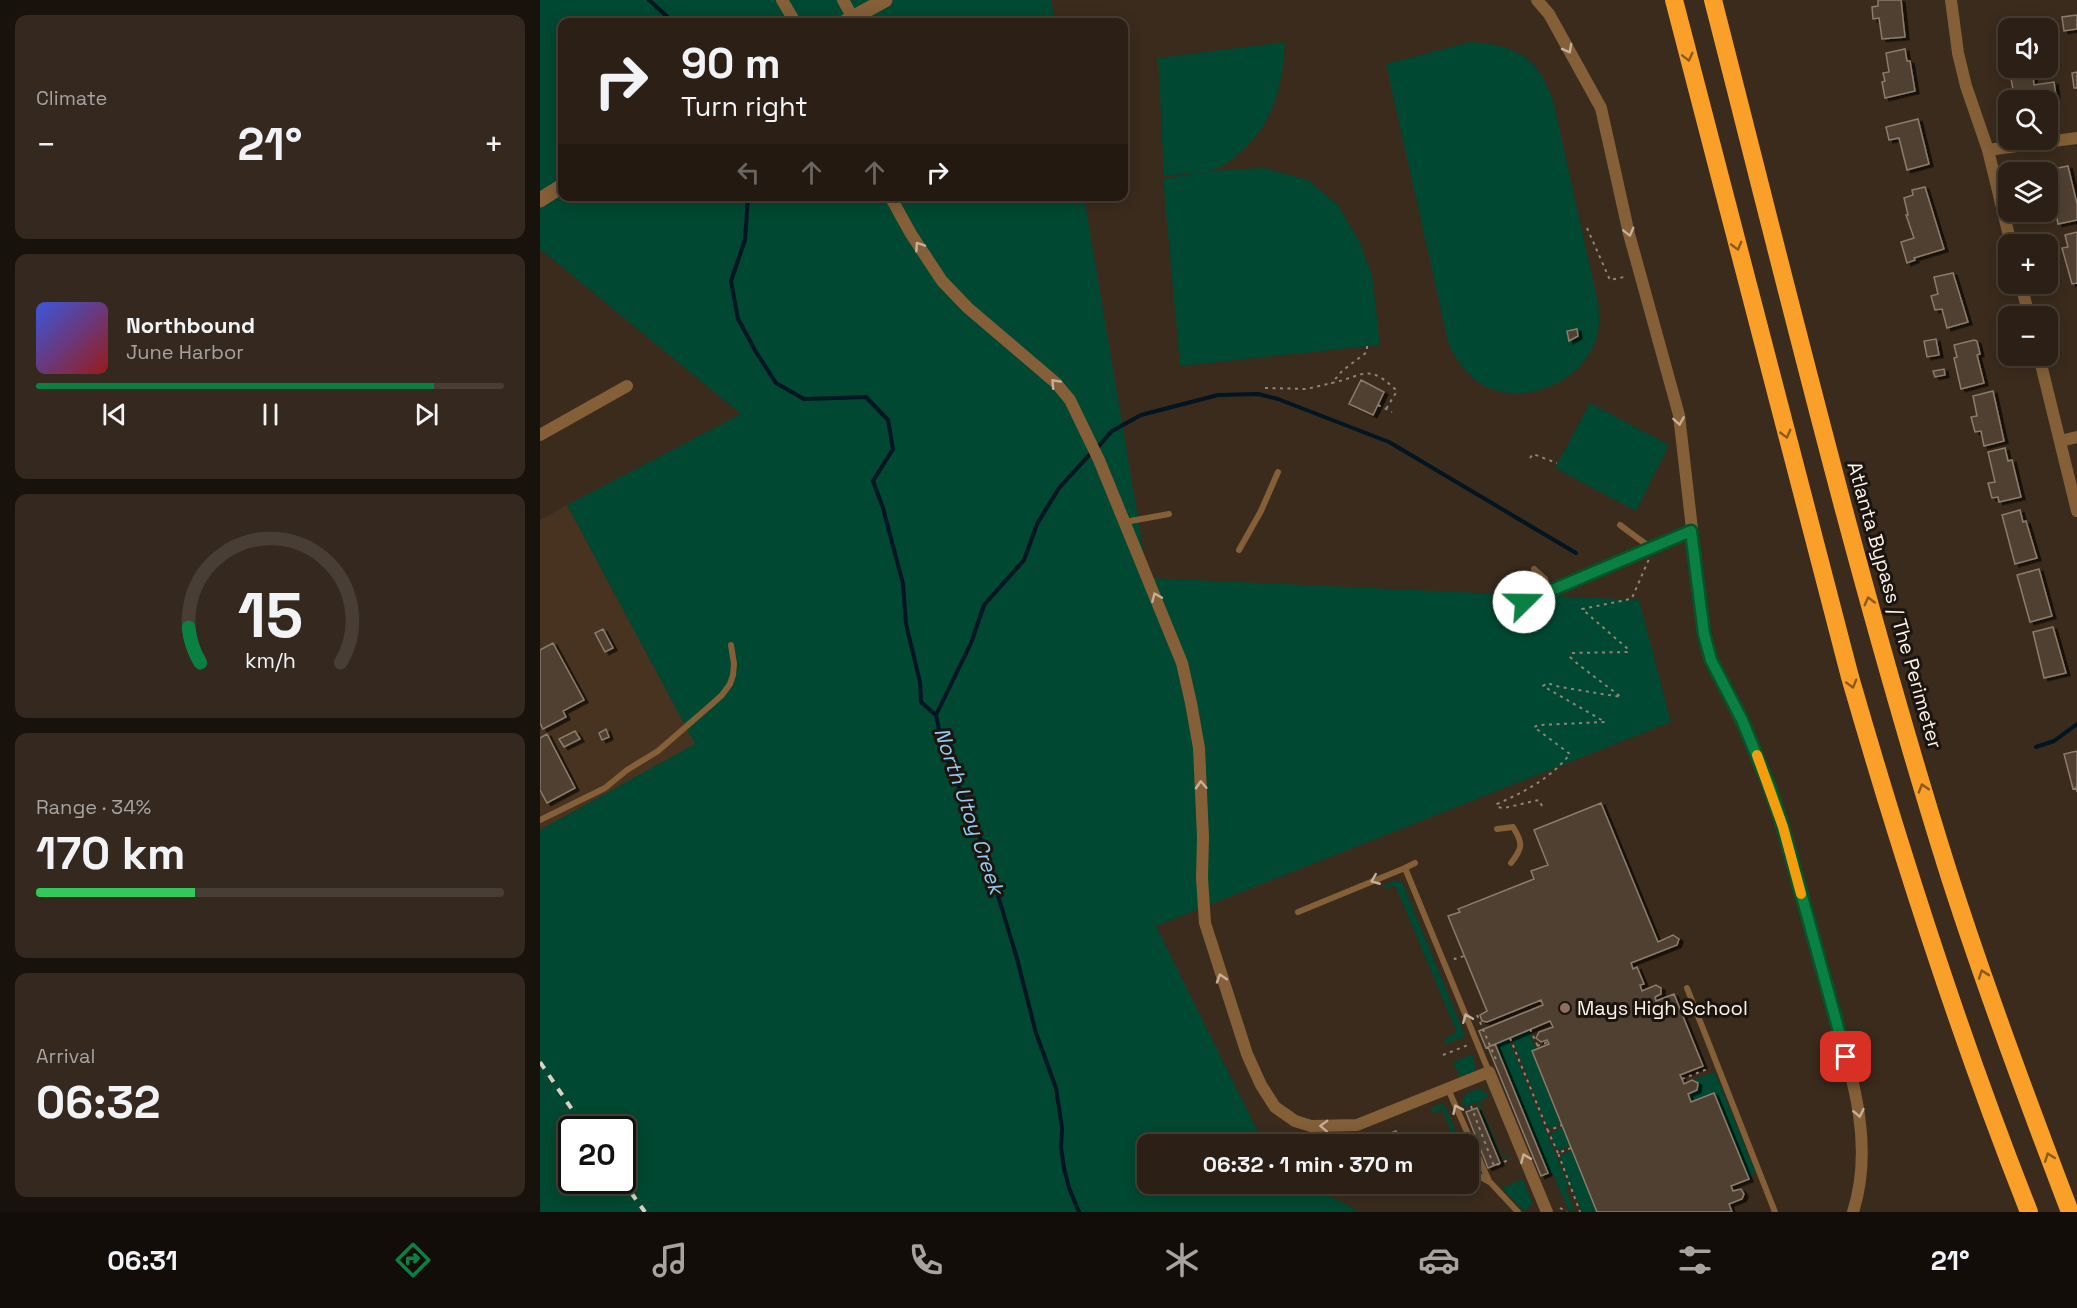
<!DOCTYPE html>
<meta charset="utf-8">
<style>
body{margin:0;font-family:"Space Grotesk",sans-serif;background:#34281f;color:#f1f3f6;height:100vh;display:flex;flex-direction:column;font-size:22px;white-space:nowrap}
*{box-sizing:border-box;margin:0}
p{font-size:20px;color:#a6a3a1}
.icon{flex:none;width:33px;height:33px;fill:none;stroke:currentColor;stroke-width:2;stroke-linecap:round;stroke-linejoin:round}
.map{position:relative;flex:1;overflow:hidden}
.details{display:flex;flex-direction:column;gap:15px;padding:15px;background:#18120c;width:540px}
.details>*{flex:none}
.hud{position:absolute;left:18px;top:18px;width:570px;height:183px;border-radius:12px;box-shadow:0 3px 15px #0003,0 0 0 2px #483e35;background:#2c2016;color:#f1f3f6;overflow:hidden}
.tools{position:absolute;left:1458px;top:18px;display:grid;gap:12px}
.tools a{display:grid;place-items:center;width:60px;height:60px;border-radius:12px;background:#2c2016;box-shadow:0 3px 15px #0003,0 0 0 2px #483e35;font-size:30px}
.speed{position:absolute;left:18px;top:1116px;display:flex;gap:12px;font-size:30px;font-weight:700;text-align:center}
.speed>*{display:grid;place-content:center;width:78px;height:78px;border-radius:50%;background:#2c2016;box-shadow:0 3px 15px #0003,0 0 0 2px #483e35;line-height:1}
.speed .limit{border:3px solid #111;border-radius:9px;background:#fff;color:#111}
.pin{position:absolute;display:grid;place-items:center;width:51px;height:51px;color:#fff;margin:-26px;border-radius:12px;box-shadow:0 3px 9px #0006}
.me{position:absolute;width:66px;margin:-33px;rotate:68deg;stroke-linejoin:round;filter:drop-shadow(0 0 4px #0008)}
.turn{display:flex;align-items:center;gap:21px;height:126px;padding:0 24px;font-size:27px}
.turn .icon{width:78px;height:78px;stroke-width:2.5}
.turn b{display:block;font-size:42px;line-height:51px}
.lanes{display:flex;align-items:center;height:57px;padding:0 24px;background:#0003;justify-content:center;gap:30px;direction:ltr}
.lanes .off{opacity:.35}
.big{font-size:45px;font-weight:700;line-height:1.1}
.details .card{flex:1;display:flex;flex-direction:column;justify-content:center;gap:9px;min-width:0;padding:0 21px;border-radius:12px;background:#34281f}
.details .dial{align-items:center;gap:0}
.dial svg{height:156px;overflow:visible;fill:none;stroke:#483e35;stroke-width:7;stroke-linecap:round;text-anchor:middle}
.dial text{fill:#f1f3f6;stroke:none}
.song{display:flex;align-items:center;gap:18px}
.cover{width:72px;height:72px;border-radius:9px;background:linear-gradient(135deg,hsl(230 70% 55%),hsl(0 70% 35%))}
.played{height:6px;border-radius:3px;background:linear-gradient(90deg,#0b8043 85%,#483e35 85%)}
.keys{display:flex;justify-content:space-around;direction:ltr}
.heat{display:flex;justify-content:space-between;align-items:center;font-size:33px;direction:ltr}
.charge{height:9px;border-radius:4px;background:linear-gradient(90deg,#34c759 34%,#483e35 0)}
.trip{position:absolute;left:597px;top:1134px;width:342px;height:60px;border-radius:12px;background:#2c2016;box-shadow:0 3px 15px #0003,0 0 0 2px #483e35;font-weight:700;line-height:60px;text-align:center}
.dock{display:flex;height:96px;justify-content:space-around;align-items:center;background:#120d09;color:#a6a3a1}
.dock .icon{width:42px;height:42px}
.dock .active{color:#0b8043}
.dock b{font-size:27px;color:#f1f3f6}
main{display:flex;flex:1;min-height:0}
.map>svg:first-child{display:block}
.built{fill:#473320}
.green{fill:#004831;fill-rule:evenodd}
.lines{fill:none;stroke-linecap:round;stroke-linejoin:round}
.stream{stroke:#011523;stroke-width:4}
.building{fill:#504032;stroke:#8c7b6b;stroke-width:1.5;filter:url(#shadow)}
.path{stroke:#908378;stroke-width:2;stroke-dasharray:3 4.5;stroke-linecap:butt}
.service{stroke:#845f38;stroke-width:6}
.minor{stroke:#845f38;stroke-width:12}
.tertiary{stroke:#845f38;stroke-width:15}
.motorway{stroke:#fa9f27;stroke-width:18}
.rail{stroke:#dbd0c6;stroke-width:4;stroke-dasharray:8 8;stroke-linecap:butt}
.oneway{stroke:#c7b09a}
.oneway2{stroke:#8b5a1b}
.route-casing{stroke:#07532c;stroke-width:15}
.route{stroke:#0b8043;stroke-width:10}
.slow{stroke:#f59e0b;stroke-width:10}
.education-dot{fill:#8d6e63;stroke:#1c150f;stroke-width:2}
.labels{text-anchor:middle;stroke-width:6;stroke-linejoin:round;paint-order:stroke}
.street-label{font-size:20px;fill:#fdf3ea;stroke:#1c150f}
.poi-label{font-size:20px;fill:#fdf3ea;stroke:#1c150f;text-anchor:start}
.water-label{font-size:21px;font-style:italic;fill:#94caf1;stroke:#1c150f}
</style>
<main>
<section class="details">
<div class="card"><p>Climate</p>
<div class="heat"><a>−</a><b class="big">21°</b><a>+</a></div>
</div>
<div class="card">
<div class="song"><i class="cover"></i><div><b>Northbound</b><p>June Harbor</p></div></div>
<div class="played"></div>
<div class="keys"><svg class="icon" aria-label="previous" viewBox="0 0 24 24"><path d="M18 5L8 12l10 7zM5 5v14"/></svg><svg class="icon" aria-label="pause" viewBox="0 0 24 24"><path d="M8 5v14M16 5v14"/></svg><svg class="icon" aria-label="next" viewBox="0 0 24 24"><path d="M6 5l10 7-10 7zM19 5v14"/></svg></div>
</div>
<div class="card dial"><svg viewBox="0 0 100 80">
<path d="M14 69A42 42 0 1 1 86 69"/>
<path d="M14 69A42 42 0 0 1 8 51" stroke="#0b8043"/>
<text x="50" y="56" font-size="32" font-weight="700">15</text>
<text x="50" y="72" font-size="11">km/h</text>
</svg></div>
<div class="card"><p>Range · 34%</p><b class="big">170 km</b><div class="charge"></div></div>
<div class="card"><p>Arrival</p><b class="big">06:32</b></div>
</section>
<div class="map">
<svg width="1537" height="1212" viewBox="0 0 1537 1212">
<defs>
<filter id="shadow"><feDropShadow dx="4" dy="2.5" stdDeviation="0" flood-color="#0009"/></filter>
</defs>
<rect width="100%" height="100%" fill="#3a2b1d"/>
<path class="built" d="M27 505 156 744 0 830V520Z"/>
<path class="green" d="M0 0H511L515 22H22V196L544 197 608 578 1099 600 1131 722 616 926 724 1144H608V1184H766L820 1212H0V830L155 744 27 505 201 414 0 249ZM32 1130H82V1180H32Z
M745 42C743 82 735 119 705 148 696 156 687 165 675 169 660 174 640 174 624 176L618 58Z
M930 42C976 45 997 56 1013 101L1058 303C1059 314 1060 324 1057 335 1046 381 983 409 941 384 927 375 917 361 909 346L846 64Z
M724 168 768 180 798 205 820 243 832 275 840 345 640 366 623 179 670 171Z
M1050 403 1129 445 1096 511 1015 468Z
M856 880 863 884 925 1036 906 1044 904 1039 915 1033 916 1030 855 885 846 889 843 886Z
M986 1031 990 1033 996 1050 992 1052 1020 1124 1011 1128 1007 1126 973 1040 974 1036Z
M967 1039 970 1042 1028 1185 1026 1190 1035 1212 1028 1209 1014 1176 1009 1174 958 1046V1043Z
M932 1054 936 1069 933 1072 920 1077 913 1062Z
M1175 1072 1215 1172 1209 1179 1174 1093 1151 1102 1148 1094 1157 1089V1082L1153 1080Z
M941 1089 949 1096 939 1102 962 1157 973 1155 961 1159 937 1102 925 1107 922 1102C923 1093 933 1091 941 1089Z
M902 1104 906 1108 921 1144H904V1140L913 1136 902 1110 892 1113 891 1110 894 1106Z
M1022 1127 1030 1146 1020 1150 1016 1148 1010 1134Z
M1032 1150 1057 1212H1042L1020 1159 1021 1155Z
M983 1179 992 1203 990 1207 985 1210 980 1208 962 1188Z"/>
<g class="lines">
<path class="stream" d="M109 0 133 22
M208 196 205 240 191 281 198 319 216 352 236 383 264 399 326 397 348 420 353 449 333 481 343 508 363 584 366 624 380 682 381 702 396 715 403 749 441 840 476 955 496 1033 516 1088 522 1128 521 1148 524 1168 529 1188 539 1212
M557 448 572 431 601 415 678 395 718 394 738 399 849 442 1036 553
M396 715 431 643 444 605 484 560 497 524 519 488 551 453
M1496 747 1514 741 1537 724"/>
</g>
<path class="building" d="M1338 0H1361L1365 37 1342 39 1339 18 1333 19 1332 7 1338 6Z
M1537 15V29L1524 31 1522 17Z
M1365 49 1367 61H1370L1375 91 1345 98 1342 82 1345 81 1343 73 1349 72 1346 53Z
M1469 68H1492L1494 85 1514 82 1516 96 1497 100H1475Z
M1537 72V88H1534L1532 73Z
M1378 119 1389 164 1367 170 1359 138 1349 140 1346 127Z
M1528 166 1537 204V220L1518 224 1508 170Z
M1385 187 1404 249 1374 258 1375 260 1367 263 1361 242 1374 238 1366 215H1368L1364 198 1373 195 1372 190Z
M1537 232V283L1532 284 1522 248 1528 247 1525 235Z
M1413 273 1428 322 1407 328 1402 309 1395 310 1391 296 1398 294 1394 277Z
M1037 329 1038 336 1029 341 1027 331Z
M1396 339 1399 355 1387 357 1384 341Z
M1434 340 1437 341 1440 354 1437 355 1444 383 1421 389 1414 358 1417 357 1414 345Z
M1404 369 1405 375 1395 377 1393 371Z
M821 380 844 392 833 415 809 404Z
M1453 391 1464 441 1444 446 1441 431 1435 432 1431 417 1437 416 1433 396Z
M1465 448 1468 461 1472 460 1481 497 1459 502 1458 497 1452 498 1448 483 1455 482 1448 452Z
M1480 510 1483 522 1486 521 1497 558 1475 564 1462 515Z
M1499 569 1512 616 1490 622 1477 575Z
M1513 627 1526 673 1504 678 1493 632Z
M63 629 73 648 65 652 55 633Z
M13 643 44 700 23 711 26 717 3 729 0 723V650Z
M66 729 69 737 62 740 59 733Z
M35 731 40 739 24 747 19 739Z
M7 734 35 788 7 803 0 790V738Z
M1537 751V792L1536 788 1533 789 1524 754Z
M1061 803 1118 942 1133 935 1139 939 1137 945 1091 963 1093 969 1097 967 1104 984 1100 985 1102 991 1116 985 1121 988V994L1115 997 1116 1001 1134 994 1163 1066 1140 1075 1142 1079 1144 1084 1152 1080 1158 1083 1157 1090 1148 1094 1151 1102 1174 1093 1209 1179 1191 1186 1193 1191 1201 1189 1204 1194 1202 1199 1189 1204 1192 1212H1057L992 1051 1009 1044 1007 1040 1001 1042 996 1038 999 1032 1013 1027 1010 1021 946 1048 939 1031 1003 1005 1001 1000 947 1022 942 1021 940 1015 947 1011 908 916 920 912 918 909 994 879 991 871 1008 865 994 830Z
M1061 803 1118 942 1133 935 1139 939 1137 945 1091 963 1093 969 1097 967 1104 984 1100 985 1102 991 1116 985 1121 988V994L1115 997 1116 1001 1134 994 1163 1066 1140 1075 1144 1084 1152 1080 1158 1083 1157 1090 1148 1094 1151 1102 1174 1093 1209 1179 1191 1186 1193 1191 1201 1189 1204 1194 1202 1199 1189 1204 1192 1212H1057L992 1051 1009 1044 1007 1040 1001 1042 996 1038 999 1032 1013 1027 1010 1021 946 1048 939 1031 1003 1005 1001 1000 947 1022 942 1021 940 1015 947 1011 908 916 920 912 918 909 994 879 991 871 1008 865 994 830Z
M955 1044 1008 1173 1001 1176 948 1047Z
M937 1108 960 1163 948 1168 926 1112Z
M856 1131 860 1142 854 1144H834L832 1140Z"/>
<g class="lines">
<path class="path" d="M1047 228 1070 280 1084 277
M827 346V352L802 371 792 383C826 375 828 363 857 391L846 409
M725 388 766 389 792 383
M838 405 852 412
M990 458 993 454 1017 463
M1002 806 999 800 964 808 957 807V804C984 792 1010 779 1030 754L994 727 999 725 1065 722 1003 686 1007 683 1020 687 1081 697 1039 665 1030 657 1032 653 1087 652 1089 650 1042 609 1086 600 1092 598 1109 559
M914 958 915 959 924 956
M937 1015 957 1062
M990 1029 999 1049
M970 1038 1008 1131
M997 1046 1008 1042
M903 1055 928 1045
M1142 1079 1170 1068
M931 1106 954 1166 971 1159
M1031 1148 1018 1153 1040 1212
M1018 1153 1008 1131 1022 1125
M1020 1208 1027 1212"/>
<path class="service" d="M585 522 629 514
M1080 525 1111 548
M699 550 721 511 738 472
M994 569 1005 579 1009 591 1151 531
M984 602 1009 591
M0 820 65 788 87 770 118 751 172 704 182 695 190 684 193 675 194 664 191 645
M957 829 973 827C983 843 983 848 971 863
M865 868 875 863
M758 912 865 868 949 1072
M1147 988 1235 1212
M908 1089 949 1181 978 1212
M928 1170 948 1181"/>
<path class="minor" d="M242 0 255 22
M303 0 313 18
M997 0 1009 14 1061 108 1089 234 1139 415 1164 634 1171 660 1215 750 1243 827C1257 881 1272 935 1287 990 1307 1062 1337 1137 1313 1212
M1411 0 1418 53 1426 86 1448 150 1471 244
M1448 150 1537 138
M350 196 371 234 402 281 428 308 516 383 530 400 559 460 642 663 651 703 659 748 663 837 662 878 665 923 707 1054 721 1085 735 1107 755 1121 771 1126 817 1125 949 1072 1007 1212
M1481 284 1489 316
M1499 356 1537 511
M0 435 87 386
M1520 441 1537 437"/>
<path class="tertiary" d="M305 22 345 0
M0 200 22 186"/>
<path class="motorway" d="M1134 0 1310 677C1362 857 1420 1038 1489 1212
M1173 0C1247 289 1317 580 1406 865 1443 982 1486 1097 1530 1212"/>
<path class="rail" d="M0 1062 46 1130
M82 1180 105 1212"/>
</g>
<defs><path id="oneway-chevron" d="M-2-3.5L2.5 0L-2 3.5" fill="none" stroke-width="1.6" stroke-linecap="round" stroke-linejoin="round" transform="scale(1.5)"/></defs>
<g class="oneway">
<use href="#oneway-chevron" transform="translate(1028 49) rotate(61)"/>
<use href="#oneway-chevron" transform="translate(1089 232) rotate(76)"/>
<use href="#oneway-chevron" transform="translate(379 246) rotate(-124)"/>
<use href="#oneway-chevron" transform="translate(515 383) rotate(-133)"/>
<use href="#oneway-chevron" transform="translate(1139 421) rotate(81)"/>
<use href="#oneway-chevron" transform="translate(616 597) rotate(-113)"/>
<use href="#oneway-chevron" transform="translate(661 785) rotate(-93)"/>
<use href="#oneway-chevron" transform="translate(835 880) rotate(158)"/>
<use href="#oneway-chevron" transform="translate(681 978) rotate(-108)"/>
<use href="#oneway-chevron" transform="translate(927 1018) rotate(-112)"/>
<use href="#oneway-chevron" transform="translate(917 1109) rotate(-114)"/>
<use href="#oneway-chevron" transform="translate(1319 1113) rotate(78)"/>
<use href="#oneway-chevron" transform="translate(784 1126) rotate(-178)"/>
<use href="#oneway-chevron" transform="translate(985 1158) rotate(-113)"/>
</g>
<g class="oneway2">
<use href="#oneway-chevron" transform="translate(1148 57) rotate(76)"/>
<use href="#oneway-chevron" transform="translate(1197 246) rotate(75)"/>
<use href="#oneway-chevron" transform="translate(1246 434) rotate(75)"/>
<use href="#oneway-chevron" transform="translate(1329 601) rotate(-105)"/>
<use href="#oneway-chevron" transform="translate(1312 684) rotate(74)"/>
<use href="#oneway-chevron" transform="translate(1383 788) rotate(-107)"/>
<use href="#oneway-chevron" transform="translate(1443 974) rotate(-109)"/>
<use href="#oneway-chevron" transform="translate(1509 1157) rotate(-111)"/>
</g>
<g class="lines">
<defs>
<path id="route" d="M984 602 1151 531 1164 634 1171 660 1202 720 1230 788 1243 827 1306 1057"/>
</defs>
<use href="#route" class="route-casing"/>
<use href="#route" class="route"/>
<path class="slow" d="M1217 755 1243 827 1261 894"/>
</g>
<circle class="education-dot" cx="1025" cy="1008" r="6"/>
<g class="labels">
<g class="street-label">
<text transform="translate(1355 605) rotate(74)" y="7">Atlanta Bypass / The Perimeter</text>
</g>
<g class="poi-label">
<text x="1037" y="1015">Mays High School</text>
</g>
<g class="water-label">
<text transform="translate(429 811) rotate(71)" y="7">North Utoy Creek</text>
</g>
</g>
</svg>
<div class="tools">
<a><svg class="icon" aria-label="sound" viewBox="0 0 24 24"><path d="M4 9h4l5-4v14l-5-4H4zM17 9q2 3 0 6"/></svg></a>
<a><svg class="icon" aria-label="search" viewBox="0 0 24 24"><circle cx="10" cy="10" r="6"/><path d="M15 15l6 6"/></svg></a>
<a><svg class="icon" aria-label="layers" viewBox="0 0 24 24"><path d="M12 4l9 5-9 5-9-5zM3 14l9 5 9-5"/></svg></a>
<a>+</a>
<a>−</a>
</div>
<div class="speed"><div class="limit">20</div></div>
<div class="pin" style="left:1306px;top:1057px;background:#d93025"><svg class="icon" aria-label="arrive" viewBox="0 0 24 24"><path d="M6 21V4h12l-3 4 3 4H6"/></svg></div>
<svg class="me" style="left:984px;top:602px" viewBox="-20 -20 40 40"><circle r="19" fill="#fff"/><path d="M0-13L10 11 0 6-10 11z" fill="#0b8043"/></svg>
<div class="trip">06:32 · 1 min · 370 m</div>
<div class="hud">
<div class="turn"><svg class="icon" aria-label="right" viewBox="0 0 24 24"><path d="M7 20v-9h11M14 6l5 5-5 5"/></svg><div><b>90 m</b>Turn right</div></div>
<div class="lanes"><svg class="icon off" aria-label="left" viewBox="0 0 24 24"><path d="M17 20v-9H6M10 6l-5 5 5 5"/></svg><svg class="icon off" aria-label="ahead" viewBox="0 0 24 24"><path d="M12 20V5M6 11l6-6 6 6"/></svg><svg class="icon off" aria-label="ahead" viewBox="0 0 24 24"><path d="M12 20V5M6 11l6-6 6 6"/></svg><svg class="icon" aria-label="right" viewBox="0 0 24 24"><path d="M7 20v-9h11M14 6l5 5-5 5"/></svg></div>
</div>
</div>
</main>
<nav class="dock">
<b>06:31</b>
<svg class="icon active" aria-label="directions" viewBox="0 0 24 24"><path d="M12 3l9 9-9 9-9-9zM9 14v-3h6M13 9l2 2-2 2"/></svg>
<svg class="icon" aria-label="music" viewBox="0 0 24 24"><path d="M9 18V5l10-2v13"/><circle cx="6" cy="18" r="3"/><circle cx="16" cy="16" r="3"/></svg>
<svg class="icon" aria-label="phone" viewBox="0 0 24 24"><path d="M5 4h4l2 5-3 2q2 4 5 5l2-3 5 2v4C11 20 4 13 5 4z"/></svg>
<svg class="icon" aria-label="climate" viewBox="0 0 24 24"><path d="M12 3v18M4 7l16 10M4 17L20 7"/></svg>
<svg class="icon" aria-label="car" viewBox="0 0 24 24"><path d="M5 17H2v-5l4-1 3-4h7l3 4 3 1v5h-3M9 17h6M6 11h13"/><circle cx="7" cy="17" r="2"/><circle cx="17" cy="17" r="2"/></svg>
<svg class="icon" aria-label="filters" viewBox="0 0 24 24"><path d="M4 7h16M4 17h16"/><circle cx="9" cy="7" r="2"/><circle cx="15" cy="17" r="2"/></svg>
<b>21°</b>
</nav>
